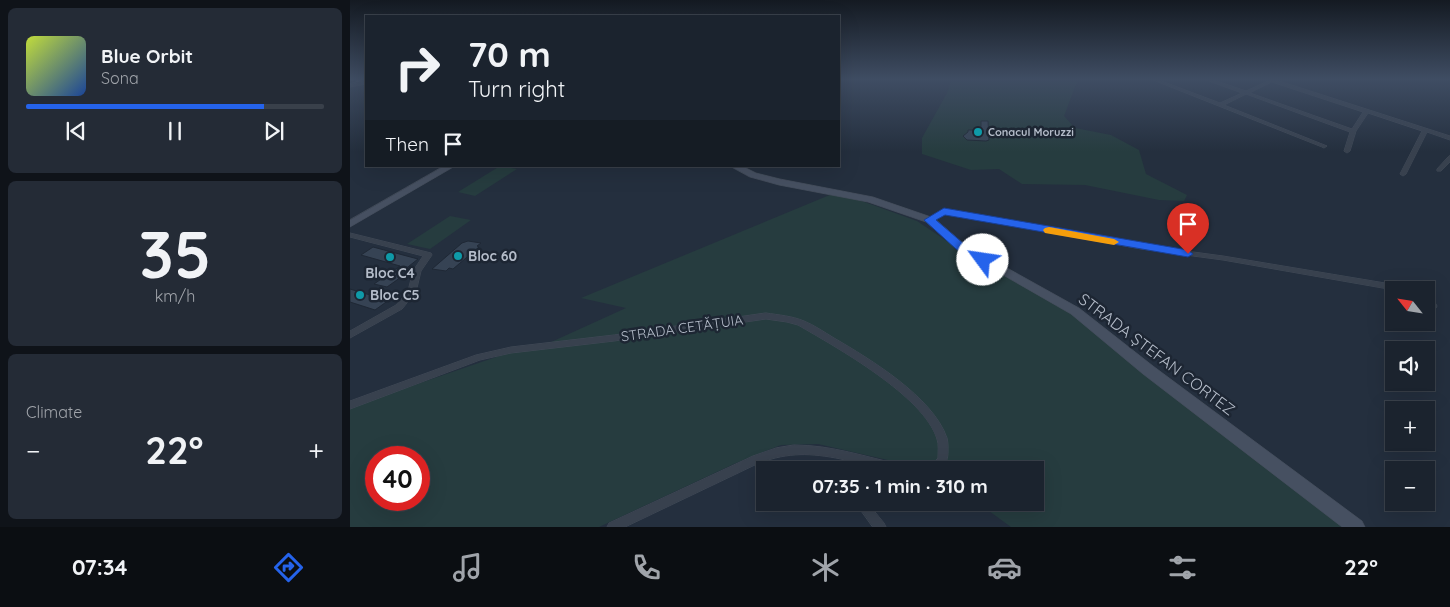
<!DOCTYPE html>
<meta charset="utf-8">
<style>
body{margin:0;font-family:Quicksand,sans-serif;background:#242b36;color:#f1f3f6;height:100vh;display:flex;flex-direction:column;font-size:19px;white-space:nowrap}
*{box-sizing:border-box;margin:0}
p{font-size:16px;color:#a0a4aa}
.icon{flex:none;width:28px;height:28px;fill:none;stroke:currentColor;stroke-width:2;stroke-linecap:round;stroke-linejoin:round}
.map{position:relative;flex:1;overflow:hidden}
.panel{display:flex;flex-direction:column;gap:8px;padding:8px;background:#0f1319;width:350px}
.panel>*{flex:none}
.guide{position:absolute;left:15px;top:15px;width:475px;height:152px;border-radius:0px;box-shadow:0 5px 20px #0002,0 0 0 1px #39404a;background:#1b232e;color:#f1f3f6;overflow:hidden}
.needle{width:32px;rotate:300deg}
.tools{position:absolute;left:1035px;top:281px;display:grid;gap:10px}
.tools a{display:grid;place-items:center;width:50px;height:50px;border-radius:0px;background:#1b232e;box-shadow:0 5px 20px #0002,0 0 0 1px #39404a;font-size:25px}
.speed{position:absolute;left:15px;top:446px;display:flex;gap:10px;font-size:25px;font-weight:700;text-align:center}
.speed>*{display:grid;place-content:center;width:65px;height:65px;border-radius:50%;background:#1b232e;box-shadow:0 5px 20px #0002,0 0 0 1px #39404a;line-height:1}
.speed .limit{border:8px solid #d22;background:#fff;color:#111}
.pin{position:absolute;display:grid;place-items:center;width:42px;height:42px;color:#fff;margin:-51px -21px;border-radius:50% 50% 50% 0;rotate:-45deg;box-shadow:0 0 5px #0007}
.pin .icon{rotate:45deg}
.me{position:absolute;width:55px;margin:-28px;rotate:301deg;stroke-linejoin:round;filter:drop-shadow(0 0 4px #0008)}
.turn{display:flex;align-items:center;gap:18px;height:105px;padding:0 20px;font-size:22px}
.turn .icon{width:65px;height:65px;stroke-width:2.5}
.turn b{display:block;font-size:35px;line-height:42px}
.then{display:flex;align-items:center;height:48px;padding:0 20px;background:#0003;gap:10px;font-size:19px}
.big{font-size:38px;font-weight:800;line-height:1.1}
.panel .widget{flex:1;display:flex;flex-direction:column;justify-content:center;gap:8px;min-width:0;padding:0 18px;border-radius:8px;background:#242b36}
.panel .dial{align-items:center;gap:0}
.dial b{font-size:65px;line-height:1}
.song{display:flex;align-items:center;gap:15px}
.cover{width:60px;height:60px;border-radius:8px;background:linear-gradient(135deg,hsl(70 70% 55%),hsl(220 70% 35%))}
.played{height:5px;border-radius:2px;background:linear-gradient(90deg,#2563eb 80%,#39404a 80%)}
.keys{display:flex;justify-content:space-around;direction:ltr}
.heat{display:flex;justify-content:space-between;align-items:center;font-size:28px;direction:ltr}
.trip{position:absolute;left:406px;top:461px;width:288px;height:50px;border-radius:0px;background:#1b232e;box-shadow:0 5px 20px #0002,0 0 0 1px #39404a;font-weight:800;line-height:50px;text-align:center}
.menu{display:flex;height:80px;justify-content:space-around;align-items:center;background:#0b0e12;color:#a0a4aa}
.menu .icon{width:35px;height:35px}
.menu .selected{color:#2563eb}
.menu b{font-size:22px;color:#f1f3f6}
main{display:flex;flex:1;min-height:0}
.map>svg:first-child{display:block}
.green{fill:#263c3f;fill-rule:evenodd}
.building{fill:#364354;stroke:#1f2835}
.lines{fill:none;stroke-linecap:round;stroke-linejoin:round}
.street-casing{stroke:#414a57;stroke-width:1}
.secondary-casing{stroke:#414a57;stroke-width:1}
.street{fill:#38414e;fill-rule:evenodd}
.secondary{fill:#465061;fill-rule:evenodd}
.rail-casing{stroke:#5a6575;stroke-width:3}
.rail{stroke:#1d2633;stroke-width:2;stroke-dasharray:5.5;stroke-linecap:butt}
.route{fill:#2563eb;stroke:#184099}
.slow{fill:#f59e0b}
.culture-dot{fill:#0f9aa8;stroke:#1d2633;stroke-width:2}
.labels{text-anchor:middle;stroke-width:5;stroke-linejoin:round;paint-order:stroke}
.far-poi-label{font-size:11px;font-weight:bold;fill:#b4bcc9;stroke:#1d2633;text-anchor:start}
.poi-label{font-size:14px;font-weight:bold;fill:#b4bcc9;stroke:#1d2633;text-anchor:start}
.street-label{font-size:14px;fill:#b4bcc9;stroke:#1d2633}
.near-street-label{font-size:16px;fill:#b4bcc9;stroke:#1d2633}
</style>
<main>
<section class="panel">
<div class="widget">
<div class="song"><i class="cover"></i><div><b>Blue Orbit</b><p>Sona</p></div></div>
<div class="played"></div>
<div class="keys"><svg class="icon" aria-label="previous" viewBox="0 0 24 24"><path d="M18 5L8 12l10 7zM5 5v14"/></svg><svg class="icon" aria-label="pause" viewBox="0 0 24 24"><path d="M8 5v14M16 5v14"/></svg><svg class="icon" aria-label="next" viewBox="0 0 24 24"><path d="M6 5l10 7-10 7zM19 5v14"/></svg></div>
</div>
<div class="widget dial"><b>35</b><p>km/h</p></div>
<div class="widget"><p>Climate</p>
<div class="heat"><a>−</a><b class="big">22°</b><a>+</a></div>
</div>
</section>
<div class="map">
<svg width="1100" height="527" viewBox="0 0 1100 527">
<rect width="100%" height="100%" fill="#242f3e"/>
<path class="green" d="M602 79H728L714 116 725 128 761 135 789 150 796 174 837 195 834 201 809 200 735 185 672 184 649 169 621 170 572 154V138L597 93Z
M150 166 167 169 125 196 108 192Z
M487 192 567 221 622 258 726 312 996 527H661L628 503 685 502V470H583L574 464H555L468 444 431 445 386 463 249 527H0V407L175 347 199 343 276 308 231 298ZM26 458H69V500H26Z
M100 216 121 220 80 249 57 244Z"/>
<path class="building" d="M631 121H638L639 140 636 141 617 140 613 136 618 132V130H631Z
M118 241 131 243 127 246 129 247 103 269 99 268 96 271 82 269 112 243Z
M23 247 68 259 49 274 54 275 37 287 24 284 50 266 11 255Z
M0 289 13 293 39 300 25 310 0 302Z"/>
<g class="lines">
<defs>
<path id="street" d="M801 79H806L870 103 892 93 856 80V79H861L896 91 918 81 915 79H923L1100 136V140L1077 132 1056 174 1053 176 1050 174 1072 131 1018 113 1006 131 1000 151 997 153 994 151 1000 132 896 94 874 105 977 146 974 148 972 147ZM922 82 1013 112 1002 129 900 93Z
M16 82V84L0 87V85Z
M1100 156V162L1091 171H1087V169L1098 157Z
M594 209 791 245 873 256 1059 287 1063 290H1044L873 260 791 249 595 213 582 221H578L577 220 578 219Z
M0 233 81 253 82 255 71 271 66 292 52 309 0 338V331L46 305 58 291 63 271 73 256 0 237Z
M1076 294C1081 296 1085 302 1087 306L1086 308H1080L1076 303Z
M416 313C429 315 442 316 454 321 464 325 474 332 484 338 520 359 583 397 597 438 598 442 598 446 598 450 598 459 597 463 590 470H578L579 467 588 458C588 452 589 444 587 439 574 396 486 347 448 325L437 322 416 319 264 341 161 353 130 360 0 409V401L126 355 161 347 264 335Z
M444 445C482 445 516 457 552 465L556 467 557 470H532L505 463 502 470H492L495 460 491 459C461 453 439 452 409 463L275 527H257L259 523 403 456 426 448Z
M505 502H517L534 523 536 527H523Z"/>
<path id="secondary" d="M94 166H105L0 227V220Z
M380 166H392L406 173 430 179 523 197 584 218 614 244 729 308 803 366 1012 521 1015 527H992L793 374 721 314 606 248 576 222 518 202 429 185 400 177Z"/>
</defs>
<use href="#street" class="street-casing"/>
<use href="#secondary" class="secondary-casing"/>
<use href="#street" class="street"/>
<use href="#secondary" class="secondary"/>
<defs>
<path id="rail" d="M0 82 16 79"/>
</defs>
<use href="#rail" class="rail-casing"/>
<use href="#rail" class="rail"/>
</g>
<linearGradient id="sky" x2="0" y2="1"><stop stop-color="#141a22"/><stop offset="0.52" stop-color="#3f4d63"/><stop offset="1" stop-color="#3f4d63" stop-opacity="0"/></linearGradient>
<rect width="1100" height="152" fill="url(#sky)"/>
<path class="route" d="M594 208 838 250 843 254 838 257 595 215 586 220 614 244 637 257 639 260 637 262 633 263 606 249 574 220Z"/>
<path class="slow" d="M699 227 764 239 769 242 764 245 695 233 693 230 695 228Z"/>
<g class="culture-dot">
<circle cx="628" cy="132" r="5"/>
<circle cx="108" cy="256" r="5"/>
<circle cx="40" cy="257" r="5"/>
<circle cx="10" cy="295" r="5"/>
</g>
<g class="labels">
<g class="far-poi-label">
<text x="638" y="136">Conacul Moruzzi</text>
</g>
<g class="poi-label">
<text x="118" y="261">Bloc 60</text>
<text x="40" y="278" text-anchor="middle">Bloc C4</text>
<text x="20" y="300">Bloc C5</text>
</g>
<g class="street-label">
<text transform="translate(332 328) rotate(-8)" y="5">STRADA CETĂȚUIA</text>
</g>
<g class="near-street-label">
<text transform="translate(807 354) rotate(37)" y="6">STRADA ȘTEFAN CORTEZ</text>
</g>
</g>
</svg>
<div class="tools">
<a><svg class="needle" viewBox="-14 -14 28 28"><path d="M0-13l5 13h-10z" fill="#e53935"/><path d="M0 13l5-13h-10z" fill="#a0a4aa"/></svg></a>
<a><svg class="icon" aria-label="sound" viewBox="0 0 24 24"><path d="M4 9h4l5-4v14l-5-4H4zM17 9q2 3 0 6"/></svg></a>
<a>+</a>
<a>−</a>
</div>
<div class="speed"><div class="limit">40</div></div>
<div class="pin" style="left:838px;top:254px;background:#d93025"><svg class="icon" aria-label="arrive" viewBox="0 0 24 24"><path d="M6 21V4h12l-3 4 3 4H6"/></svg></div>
<svg class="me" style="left:633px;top:260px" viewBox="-20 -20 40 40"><circle r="19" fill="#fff"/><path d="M0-13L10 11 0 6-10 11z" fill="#2563eb"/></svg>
<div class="trip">07:35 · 1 min · 310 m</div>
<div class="guide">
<div class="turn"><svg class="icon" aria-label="right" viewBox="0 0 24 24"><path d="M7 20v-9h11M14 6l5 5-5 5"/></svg><div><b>70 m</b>Turn right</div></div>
<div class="then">Then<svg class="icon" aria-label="arrive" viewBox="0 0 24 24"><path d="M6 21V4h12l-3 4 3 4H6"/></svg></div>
</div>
</div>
</main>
<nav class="menu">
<b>07:34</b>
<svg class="icon selected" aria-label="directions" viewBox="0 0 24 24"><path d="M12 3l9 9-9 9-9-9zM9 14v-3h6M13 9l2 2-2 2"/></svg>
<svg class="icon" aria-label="music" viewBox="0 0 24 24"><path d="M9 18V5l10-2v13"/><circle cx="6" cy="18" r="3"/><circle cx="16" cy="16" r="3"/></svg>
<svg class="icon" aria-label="phone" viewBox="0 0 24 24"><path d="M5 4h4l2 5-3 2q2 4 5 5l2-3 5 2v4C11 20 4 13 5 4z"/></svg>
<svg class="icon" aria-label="climate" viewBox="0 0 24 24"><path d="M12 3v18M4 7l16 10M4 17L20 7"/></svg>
<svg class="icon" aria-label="car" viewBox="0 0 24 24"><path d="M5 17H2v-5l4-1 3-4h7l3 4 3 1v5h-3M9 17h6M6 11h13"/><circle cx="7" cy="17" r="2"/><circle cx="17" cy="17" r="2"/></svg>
<svg class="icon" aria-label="filters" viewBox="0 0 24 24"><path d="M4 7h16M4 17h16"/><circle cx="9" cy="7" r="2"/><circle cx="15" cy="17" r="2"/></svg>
<b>22°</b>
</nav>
